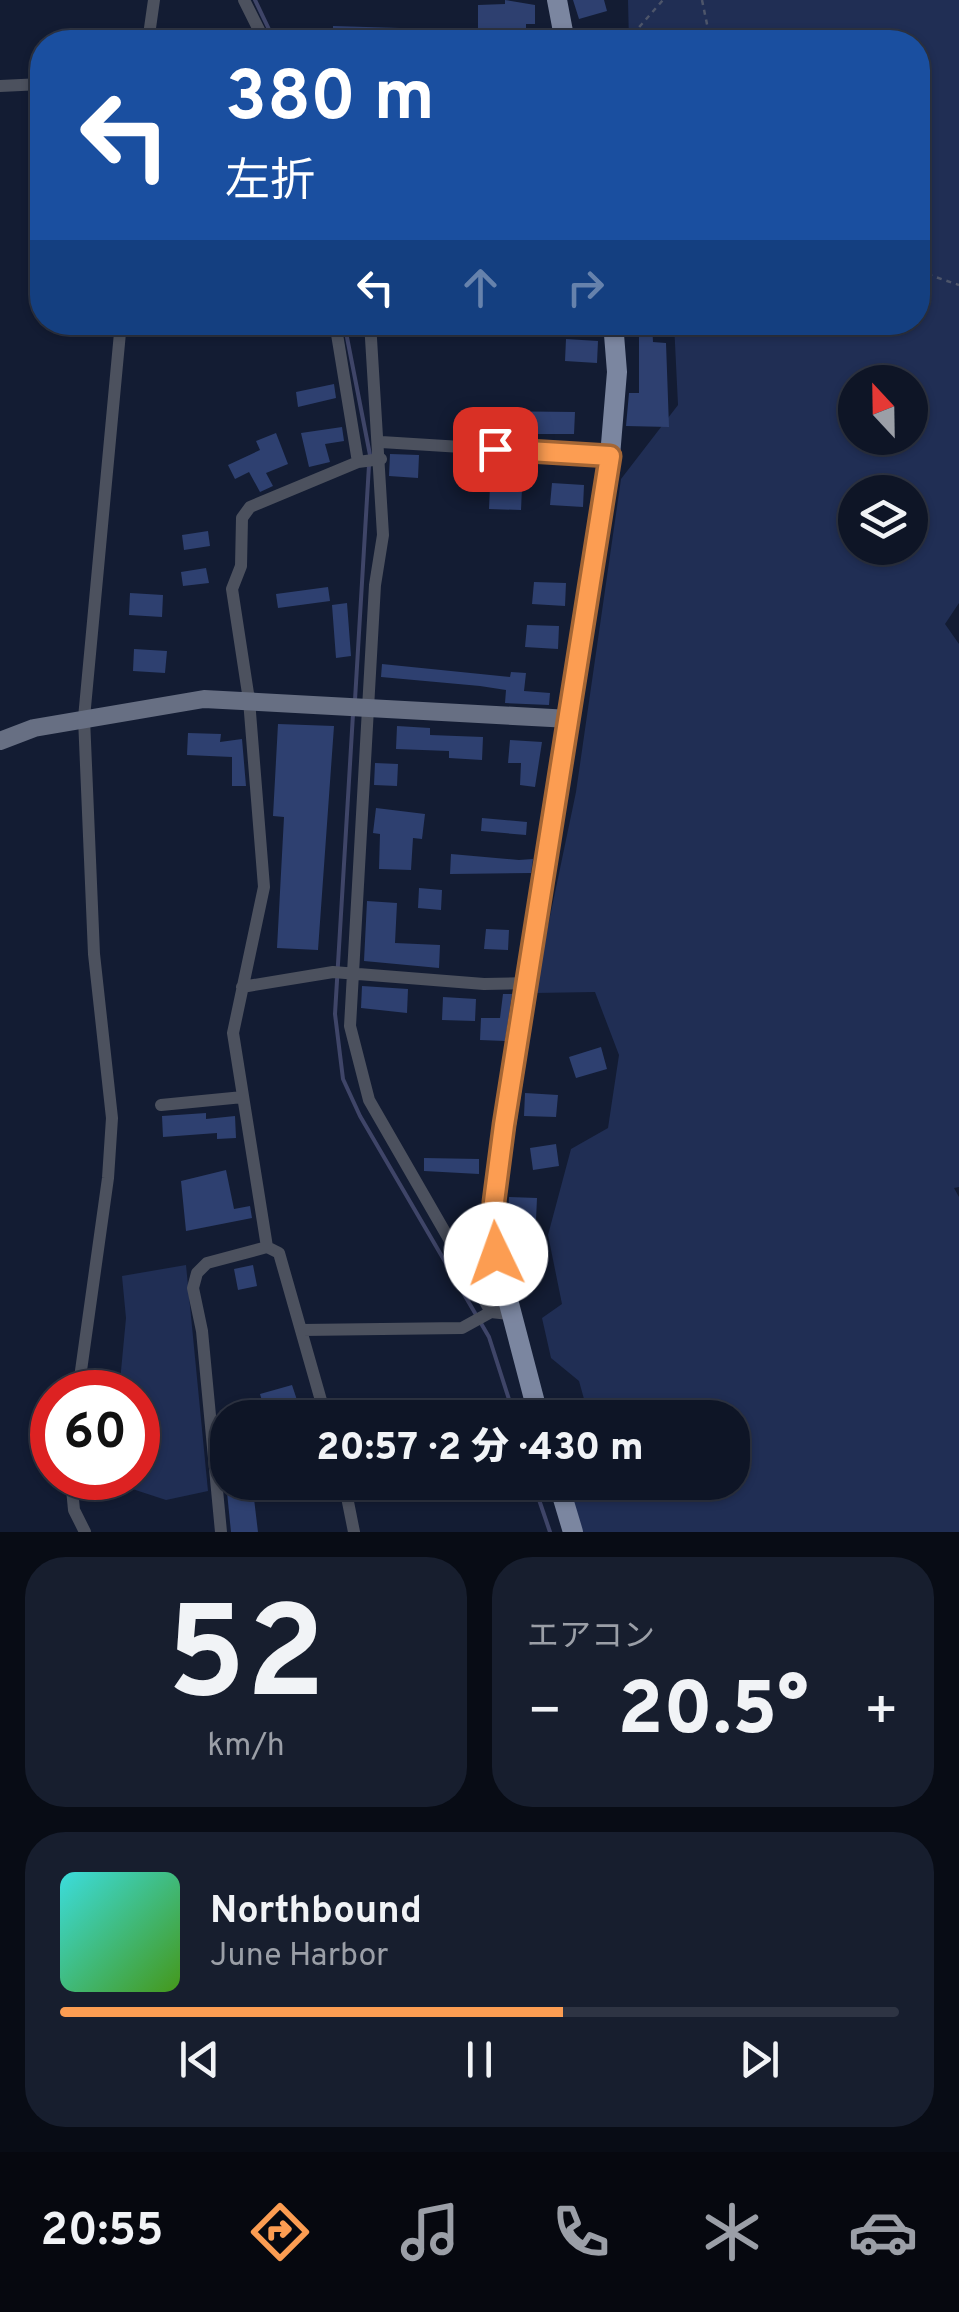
<!DOCTYPE html>
<html lang="ja">
<meta charset="utf-8">
<style>
body{margin:0;font-family:Overpass,"Noto Sans JP",sans-serif;background:#171e2e;color:#f1f3f6;height:100vh;display:flex;flex-direction:column;font-size:38px;white-space:nowrap}
*{box-sizing:border-box;margin:0}
p{font-size:32px;color:#9b9fa7}
.icon{flex:none;width:55px;height:55px;fill:none;stroke:currentColor;stroke-width:2;stroke-linecap:round;stroke-linejoin:round}
.map{position:relative;height:1532px;overflow:hidden}
.details{display:flex;flex-direction:column;gap:25px;padding:25px;background:#080c15;flex:1}
.details>*{flex:none}
.guide{position:absolute;left:30px;top:30px;width:900px;height:305px;border-radius:40px;box-shadow:0 2px 8px #0004,0 0 0 2px #2e3443;background:#1a4fa0;color:#fff;overflow:hidden}
.needle{width:65px;rotate:338deg}
.controls{position:absolute;left:838px;top:365px;display:grid;gap:20px}
.controls a{display:grid;place-items:center;width:90px;height:90px;border-radius:50%;background:#0e1526;box-shadow:0 2px 8px #0004,0 0 0 2px #2e3443;font-size:50px}
.speed{position:absolute;left:30px;top:1370px;display:flex;gap:20px;font-size:50px;font-weight:700;text-align:center}
.speed>*{display:grid;place-content:center;width:130px;height:130px;border-radius:50%;background:#0e1526;box-shadow:0 2px 8px #0004,0 0 0 2px #2e3443;line-height:1}
.speed .limit{border:15px solid #d22;background:#fff;color:#111}
.pin{position:absolute;display:grid;place-items:center;width:85px;height:85px;color:#fff;margin:-42px;border-radius:20px;box-shadow:0 5px 15px #0006}
.me{position:absolute;width:110px;margin:-55px;rotate:357deg;stroke-linejoin:round;filter:drop-shadow(0 0 8px #0008)}
.turn{display:flex;align-items:center;gap:35px;height:210px;padding:0 30px;font-size:45px}
.turn .icon{width:130px;height:130px;stroke-width:2.5}
.turn b{display:block;font-size:70px;line-height:85px}
.lanes{display:flex;align-items:center;height:95px;padding:0 30px;background:#0003;justify-content:center;gap:50px;direction:ltr}
.lanes .off{opacity:.35}
.big{font-size:75px;font-weight:800;line-height:1.1}
.details .card{flex:1;display:flex;flex-direction:column;justify-content:center;gap:15px;min-width:0;padding:0 35px;border-radius:40px;background:#171e2e}
.details .dial{align-items:center;gap:0}
.dial b{font-size:130px;line-height:1}
.song{display:flex;align-items:center;gap:30px}
.cover{width:120px;height:120px;border-radius:15px;background:linear-gradient(135deg,hsl(180 70% 55%),hsl(100 70% 35%))}
.played{height:10px;border-radius:5px;background:linear-gradient(90deg,#fc9d52 60%,#2e3443 60%)}
.keys{display:flex;justify-content:space-around;direction:ltr}
.heat{display:flex;justify-content:space-between;align-items:center;font-size:55px;direction:ltr}
.details .tiles{flex:1;display:grid;gap:25px;grid-template-columns:1fr 1fr}
.card:last-child{grid-column:span 2}
.trip{position:absolute;left:210px;top:1400px;width:540px;height:100px;border-radius:40px;background:#0e1526;box-shadow:0 2px 8px #0004,0 0 0 2px #2e3443;font-weight:800;line-height:100px;text-align:center}
.dock{display:flex;height:160px;justify-content:space-around;align-items:center;background:#06080f;color:#9b9fa7}
.dock .icon{width:70px;height:70px}
.dock .on{color:#fc9d52}
.dock b{font-size:45px;color:#f1f3f6}
.map>svg:first-child{display:block}
.green{fill:#202e54;fill-rule:evenodd}
.lines{fill:none;stroke-linecap:round;stroke-linejoin:round}
.stream{stroke:#3f4568;stroke-width:4}
.building{fill:#2e4070}
.path{stroke:#4d556a;stroke-width:2.5;stroke-dasharray:5 5;stroke-linecap:butt}
.street{stroke:#4c515e;stroke-width:12}
.secondary{stroke:#676f83;stroke-width:18}
.primary{stroke:#7b86a0;stroke-width:20}
.route-casing{stroke:#a46635;stroke-width:25}
.route{stroke:#fc9d52;stroke-width:18}
</style>
<div class="map">
<svg width="959" height="1532" viewBox="0 0 959 1532">
<rect width="100%" height="100%" fill="#131c33"/>
<path class="green" d="M628 0H959V603L945 624 959 644V1187L954 1188 959 1197V1532H583L573 1503 602 1483 732 1482V1418L589 1417 579 1381 551 1358 542 1318 562 1304 548 1235 571 1149 608 1128 619 1055 595 992 534 993 576 792 621 479 678 405 674 323 918 322V42H629ZM855 382H910V438H855ZM855 492H910V548H855Z
M186 1265 208 1491 166 1500 111 1482 112 1478H138V1392H119L126 1318 122 1276Z"/>
<g class="lines">
<path class="stream" d="M255 0 275 42
M344 322 370 455
M355 700 369 465
M353 714 335 1014 343 1079 360 1116 489 1337 515 1418
M533 1482 550 1532"/>
</g>
<path class="building" d="M505 0 535 5V24H526V42H478V5L505 4Z
M573 0H604L607 11 579 19Z
M333 26 400 28V42H333Z
M627 322H652L653 342 666 343 669 427 626 426 629 393H639V334L628 335Z
M566 339 598 341 597 363 565 361Z
M334 384 336 398 298 407 296 392Z
M496 411 575 412 574 434H495Z
M342 427 344 441 325 444 330 462 309 467 301 433Z
M276 433 288 464 266 473 273 486 260 492 249 472 235 479 228 465 260 450 256 441Z
M390 454 419 455 418 478 389 476Z
M552 483 584 485 583 507 550 505Z
M490 486 522 488 521 510 489 509Z
M208 531 210 546 184 550 182 535Z
M206 568 209 583 183 586 181 572Z
M534 582 566 583 565 606 532 604Z
M328 587 330 601 278 608 276 594Z
M130 593 163 595 162 617 129 615Z
M347 603 351 656 336 658 332 605Z
M527 625 559 626 558 649 525 647Z
M134 649 167 651 165 673 133 671Z
M382 664 510 677 511 672 526 673 524 691 550 693 549 705 505 703 506 690 480 686 381 677Z
M278 724 334 726 318 950 277 948 284 817 273 816Z
M397 726 430 728V735L483 737 482 760 449 758V751L396 749Z
M188 733 221 734 220 742 242 739 246 786H232V757L187 755Z
M510 740 542 742 535 787 520 785 521 763H508Z
M375 763 398 764 397 786 374 785Z
M376 808 425 814 422 839 413 838 411 870 379 869 380 834 373 833Z
M482 818 527 822 526 835 481 831Z
M451 854 519 860 533 859 531 873 450 874Z
M419 888 442 890 441 910 418 908Z
M367 901 397 903 395 943 440 945 439 968 364 961Z
M486 929 509 930 508 950 484 949Z
M362 986 408 989 407 1013 361 1008Z
M503 994H512L505 1041 480 1040 481 1018H500Z
M443 997 476 999 475 1021 442 1020Z
M601 1047 607 1069 576 1078 569 1057Z
M525 1093 558 1095 556 1117 524 1116Z
M206 1113V1119L235 1116 236 1138 217 1139V1133L163 1137 162 1116Z
M556 1144 559 1166 533 1170 530 1148Z
M424 1158 479 1159V1174L424 1171Z
M226 1170 234 1209 250 1206 252 1218 186 1231 181 1181Z
M509 1197 537 1198 536 1220 508 1219Z
M253 1265 257 1286 238 1290 234 1269Z
M292 1385 298 1403 265 1411 260 1394Z
M571 1398 576 1415 554 1418 550 1404Z
M226 1482H252L258 1532H231Z"/>
<g class="lines">
<path class="path" d="M702 0 708 29 704 42
M626 42 663 0
M918 271 959 285"/>
<path class="street" d="M244 0 265 42
M148 42 154 0
M0 86 42 84
M335 322 358 462
M370 322 383 535 375 585 350 1026 369 1100 491 1312 509 1314
M381 442 610 456
M242 987 333 972 484 984 529 983
M161 1105 243 1097
M267 1247 233 1033 264 887 249 700 232 589 241 566 242 518 250 507 358 462 381 459
M302 1330 462 1328 491 1312
M78 1392 108 1178 112 1118 94 954 84 718 121 322
M71 1478 74 1510 85 1532
M344 1482 354 1532
M221 1532 202 1331 193 1288 197 1273 207 1263 267 1247 279 1253 326 1418"/>
<path class="secondary" d="M0 741 34 728 204 699 570 719"/>
<path class="primary" d="M557 0 565 42
M539 1418 496 1254 494 1202 610 456 617 372 613 322
M558 1482 573 1532"/>
</g>
<g class="lines">
<defs>
<path id="route" d="M495 449 610 456 504 1125 494 1202 496 1254"/>
</defs>
<use href="#route" class="route-casing"/>
<use href="#route" class="route"/>
</g>
</svg>
<div class="controls">
<a><svg class="needle" viewBox="-14 -14 28 28"><path d="M0-13l5 13h-10z" fill="#e53935"/><path d="M0 13l5-13h-10z" fill="#9b9fa7"/></svg></a>
<a><svg class="icon" aria-label="layers" viewBox="0 0 24 24"><path d="M12 4l9 5-9 5-9-5zM3 14l9 5 9-5"/></svg></a>
</div>
<div class="speed"><div class="limit">60</div></div>
<div class="pin" style="left:495px;top:449px;background:#d93025"><svg class="icon" aria-label="arrive" viewBox="0 0 24 24"><path d="M6 21V4h12l-3 4 3 4H6"/></svg></div>
<svg class="me" style="left:496px;top:1254px" viewBox="-20 -20 40 40"><circle r="19" fill="#fff"/><path d="M0-13L10 11 0 6-10 11z" fill="#fc9d52"/></svg>
<div class="trip">20:57 · 2 分 · 430 m</div>
<div class="guide">
<div class="turn"><svg class="icon" aria-label="left" viewBox="0 0 24 24"><path d="M17 20v-9H6M10 6l-5 5 5 5"/></svg><div><b>380 m</b>左折</div></div>
<div class="lanes"><svg class="icon" aria-label="left" viewBox="0 0 24 24"><path d="M17 20v-9H6M10 6l-5 5 5 5"/></svg><svg class="icon off" aria-label="ahead" viewBox="0 0 24 24"><path d="M12 20V5M6 11l6-6 6 6"/></svg><svg class="icon off" aria-label="right" viewBox="0 0 24 24"><path d="M7 20v-9h11M14 6l5 5-5 5"/></svg></div>
</div>
</div>
<section class="details">
<div class="tiles">
<div class="card dial"><b>52</b><p>km/h</p></div>
<div class="card"><p>エアコン</p>
<div class="heat"><a>−</a><b class="big">20.5°</b><a>+</a></div>
</div>
<div class="card">
<div class="song"><i class="cover"></i><div><b>Northbound</b><p>June Harbor</p></div></div>
<div class="played"></div>
<div class="keys"><svg class="icon" aria-label="previous" viewBox="0 0 24 24"><path d="M18 5L8 12l10 7zM5 5v14"/></svg><svg class="icon" aria-label="pause" viewBox="0 0 24 24"><path d="M8 5v14M16 5v14"/></svg><svg class="icon" aria-label="next" viewBox="0 0 24 24"><path d="M6 5l10 7-10 7zM19 5v14"/></svg></div>
</div>
</div>
</section>
<nav class="dock">
<b>20:55</b>
<svg class="icon on" aria-label="directions" viewBox="0 0 24 24"><path d="M12 3l9 9-9 9-9-9zM9 14v-3h6M13 9l2 2-2 2"/></svg>
<svg class="icon" aria-label="music" viewBox="0 0 24 24"><path d="M9 18V5l10-2v13"/><circle cx="6" cy="18" r="3"/><circle cx="16" cy="16" r="3"/></svg>
<svg class="icon" aria-label="phone" viewBox="0 0 24 24"><path d="M5 4h4l2 5-3 2q2 4 5 5l2-3 5 2v4C11 20 4 13 5 4z"/></svg>
<svg class="icon" aria-label="climate" viewBox="0 0 24 24"><path d="M12 3v18M4 7l16 10M4 17L20 7"/></svg>
<svg class="icon" aria-label="car" viewBox="0 0 24 24"><path d="M5 17H2v-5l4-1 3-4h7l3 4 3 1v5h-3M9 17h6M6 11h13"/><circle cx="7" cy="17" r="2"/><circle cx="17" cy="17" r="2"/></svg>
</nav>
